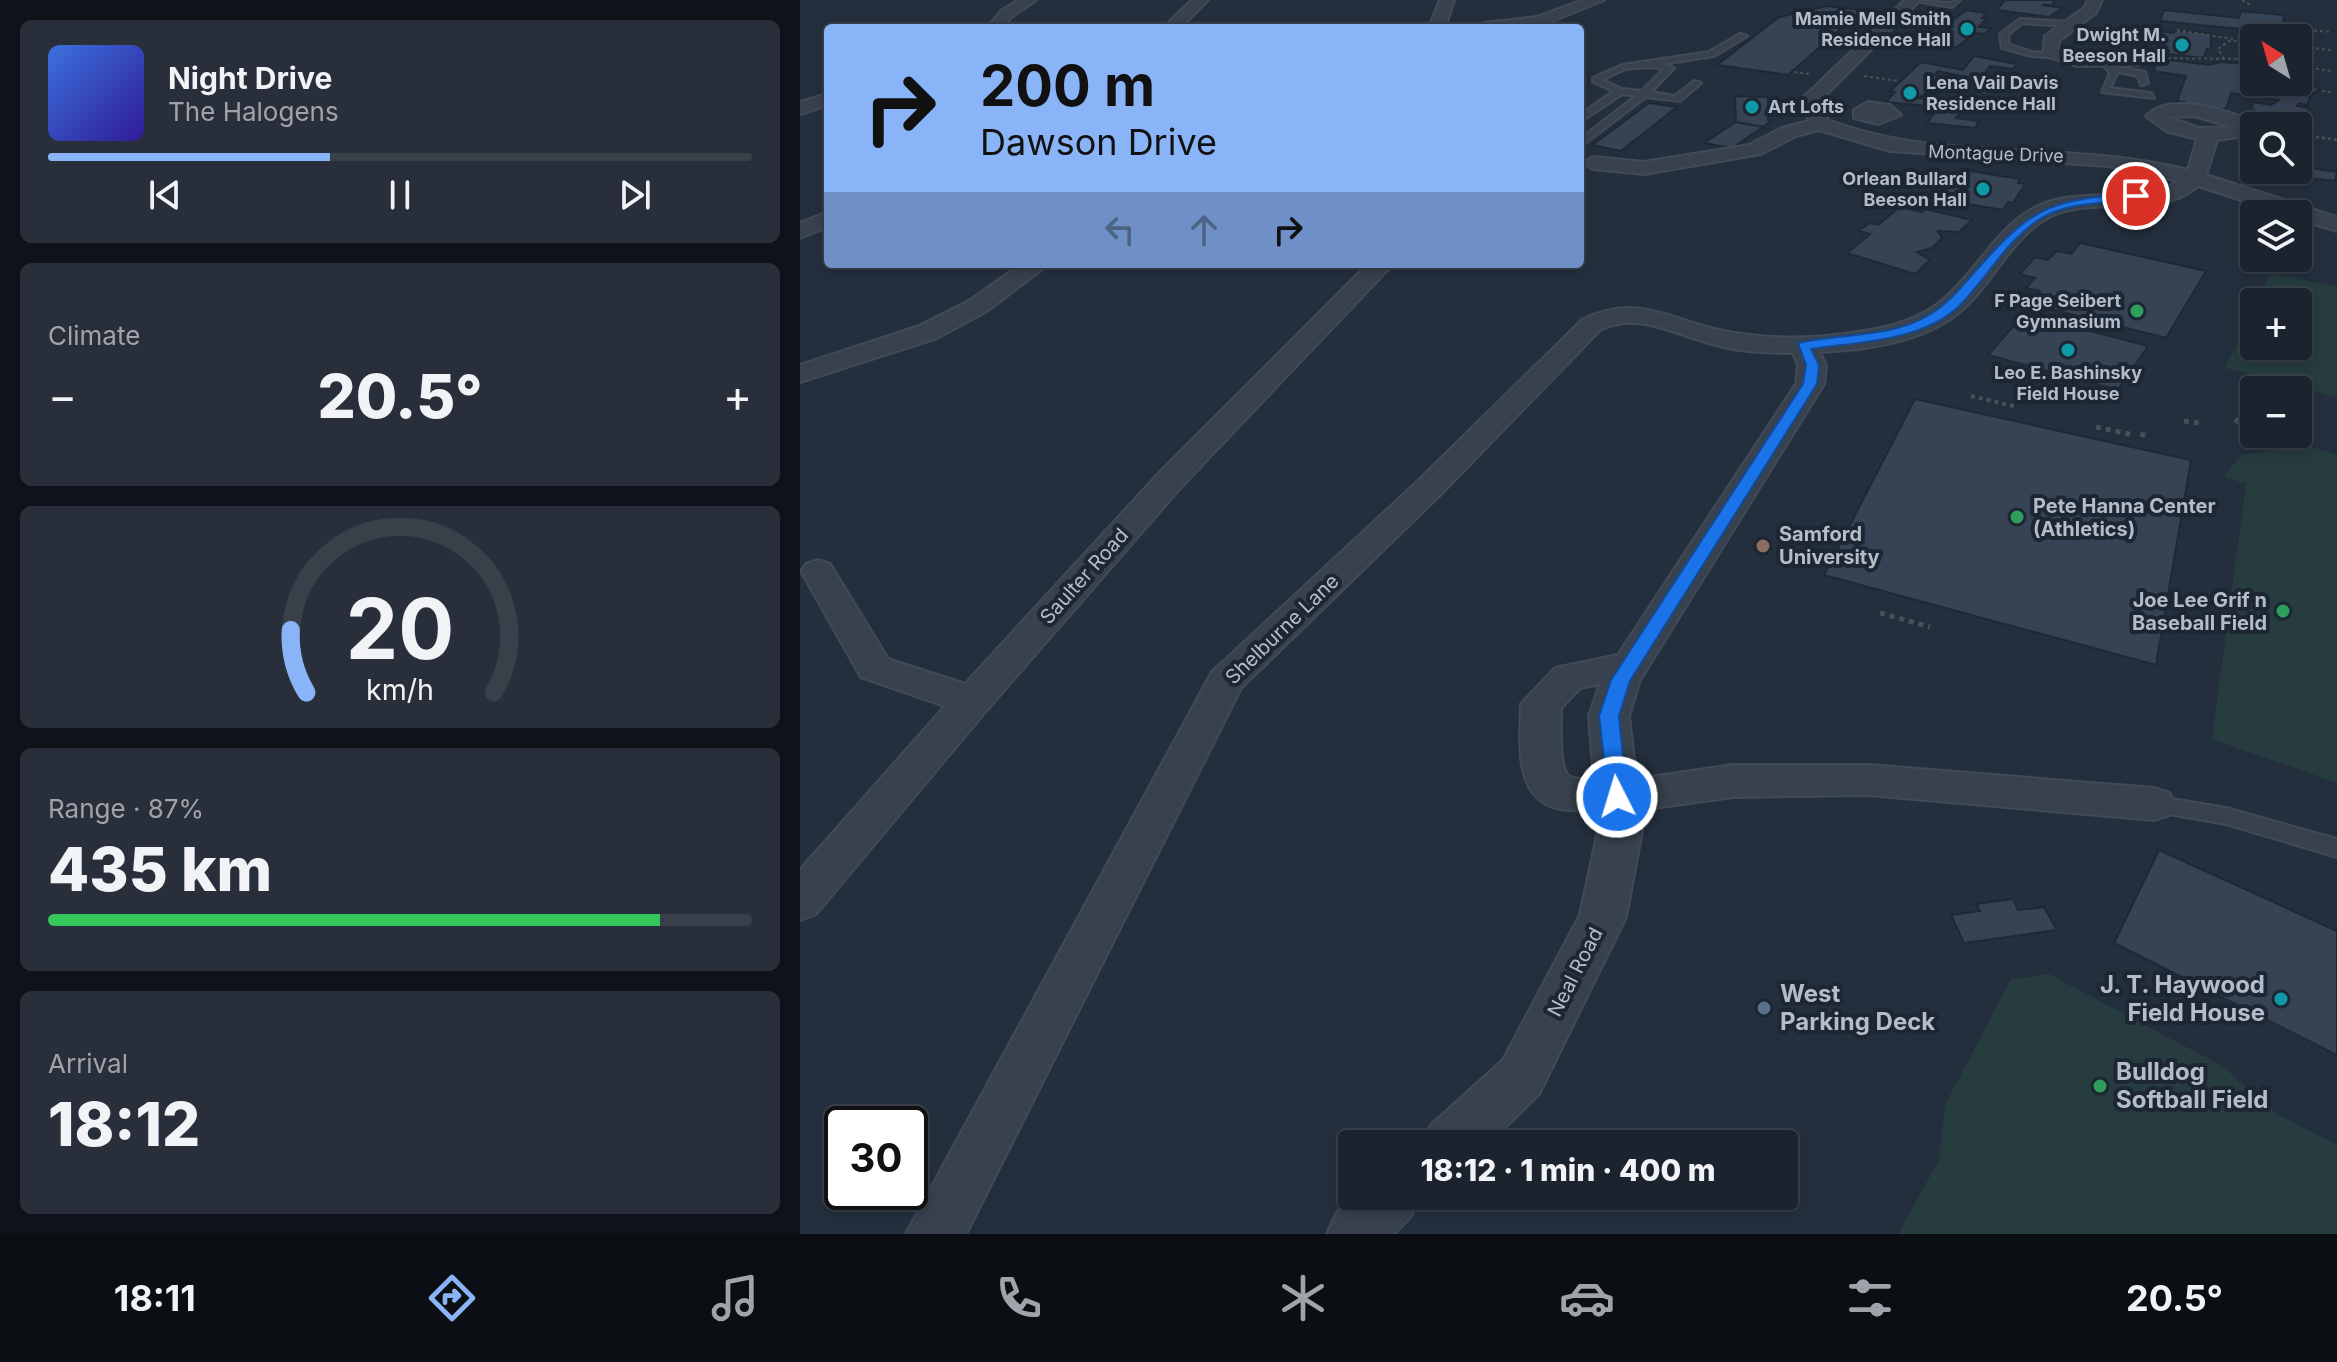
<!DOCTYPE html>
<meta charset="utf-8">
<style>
body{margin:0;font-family:Inter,sans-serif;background:#282f3a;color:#f1f3f6;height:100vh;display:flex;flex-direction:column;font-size:30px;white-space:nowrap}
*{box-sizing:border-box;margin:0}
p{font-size:26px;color:#a0a4aa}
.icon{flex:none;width:44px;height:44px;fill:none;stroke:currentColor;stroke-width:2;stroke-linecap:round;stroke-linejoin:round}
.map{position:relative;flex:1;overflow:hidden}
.sheet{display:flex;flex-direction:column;gap:20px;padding:20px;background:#0f1319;width:800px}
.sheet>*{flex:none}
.top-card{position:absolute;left:24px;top:24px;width:760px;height:244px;border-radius:8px;box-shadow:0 4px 12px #0003,0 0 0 2px #39404a;background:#8ab4f8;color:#111;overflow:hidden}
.needle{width:52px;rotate:323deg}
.controls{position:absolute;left:1440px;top:24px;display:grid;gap:16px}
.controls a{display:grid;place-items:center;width:72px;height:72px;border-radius:8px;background:#1b232e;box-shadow:0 4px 12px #0003,0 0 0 2px #39404a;font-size:40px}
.speed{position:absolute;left:24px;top:1106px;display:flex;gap:16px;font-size:40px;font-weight:700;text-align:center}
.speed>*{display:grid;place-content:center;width:104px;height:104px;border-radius:50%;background:#1b232e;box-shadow:0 4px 12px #0003,0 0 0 2px #39404a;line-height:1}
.speed .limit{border:4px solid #111;border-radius:12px;background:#fff;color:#111}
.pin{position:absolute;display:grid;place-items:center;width:68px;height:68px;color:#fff;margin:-34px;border:4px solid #fff;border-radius:50%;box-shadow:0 2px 8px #0007}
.me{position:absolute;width:88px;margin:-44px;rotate:355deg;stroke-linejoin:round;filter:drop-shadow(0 0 6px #0008)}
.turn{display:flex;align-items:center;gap:28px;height:168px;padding:0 24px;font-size:36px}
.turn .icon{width:104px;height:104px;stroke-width:2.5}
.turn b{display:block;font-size:56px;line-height:68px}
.lanes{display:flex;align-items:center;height:76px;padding:0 24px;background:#0003;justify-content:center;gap:40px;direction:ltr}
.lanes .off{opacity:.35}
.big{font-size:60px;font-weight:800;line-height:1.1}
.sheet .tile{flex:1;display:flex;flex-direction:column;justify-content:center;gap:12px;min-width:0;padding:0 28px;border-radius:12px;background:#282f3a}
.sheet .dial{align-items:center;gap:0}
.dial svg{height:208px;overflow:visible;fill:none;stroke:#39404a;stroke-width:7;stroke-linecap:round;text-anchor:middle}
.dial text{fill:#f1f3f6;stroke:none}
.song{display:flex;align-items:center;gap:24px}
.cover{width:96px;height:96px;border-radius:12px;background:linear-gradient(135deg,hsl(220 70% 55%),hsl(250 70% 35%))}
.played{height:8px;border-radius:4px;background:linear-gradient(90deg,#8ab4f8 40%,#39404a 40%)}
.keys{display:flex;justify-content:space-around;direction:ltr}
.heat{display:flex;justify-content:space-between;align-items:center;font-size:44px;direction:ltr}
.charge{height:12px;border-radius:6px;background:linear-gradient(90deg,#34c759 87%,#39404a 0)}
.trip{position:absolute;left:538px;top:1130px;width:460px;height:80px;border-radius:8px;background:#1b232e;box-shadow:0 4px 12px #0003,0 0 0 2px #39404a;font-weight:800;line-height:80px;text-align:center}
.tab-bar{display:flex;height:128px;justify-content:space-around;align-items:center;background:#0b0e12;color:#a0a4aa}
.tab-bar .icon{width:56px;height:56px}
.tab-bar .on{color:#8ab4f8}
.tab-bar b{font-size:36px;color:#f1f3f6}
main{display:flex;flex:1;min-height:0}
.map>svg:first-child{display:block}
.green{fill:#263c3f}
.building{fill:#364354;stroke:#1f2835;stroke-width:2}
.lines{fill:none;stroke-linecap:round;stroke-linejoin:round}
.service-casing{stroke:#414a57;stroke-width:4}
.minor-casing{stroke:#414a57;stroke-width:4}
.path-far3{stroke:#3f5557;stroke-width:2;stroke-dasharray:3 3;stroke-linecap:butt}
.path-far2{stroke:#3f5557;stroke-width:3;stroke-dasharray:3 3;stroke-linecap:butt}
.path-far1{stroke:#3f5557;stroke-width:4;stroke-dasharray:4 4;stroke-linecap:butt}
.path{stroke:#3f5557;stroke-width:5;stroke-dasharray:5 5;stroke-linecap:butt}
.service{fill:#38414e;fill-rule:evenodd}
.minor{fill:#38414e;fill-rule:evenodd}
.route{fill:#1a73e8;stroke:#114b97;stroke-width:2}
.culture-dot{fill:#0f9aa8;stroke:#1d2633;stroke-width:3}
.leisure-dot{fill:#2e9e5b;stroke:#1d2633;stroke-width:3}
.education-dot{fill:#8d6e63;stroke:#1d2633;stroke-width:3}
.service-dot{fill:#5c6f8a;stroke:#1d2633;stroke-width:3}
.labels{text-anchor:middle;stroke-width:8;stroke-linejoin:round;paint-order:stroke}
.far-poi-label{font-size:18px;font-weight:bold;fill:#b4bcc9;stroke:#1d2633;text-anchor:end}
.far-street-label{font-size:18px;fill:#b4bcc9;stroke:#1d2633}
.poi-label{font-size:20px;font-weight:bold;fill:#b4bcc9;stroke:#1d2633;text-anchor:start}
.street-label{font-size:20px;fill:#b4bcc9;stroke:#1d2633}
.near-poi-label{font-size:24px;font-weight:bold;fill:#b4bcc9;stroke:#1d2633;text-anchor:start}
</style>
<main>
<section class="sheet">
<div class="tile">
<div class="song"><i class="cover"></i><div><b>Night Drive</b><p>The Halogens</p></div></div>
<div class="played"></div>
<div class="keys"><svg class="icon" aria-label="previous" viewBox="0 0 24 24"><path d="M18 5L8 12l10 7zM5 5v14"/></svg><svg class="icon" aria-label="pause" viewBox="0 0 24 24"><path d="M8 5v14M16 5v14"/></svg><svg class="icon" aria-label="next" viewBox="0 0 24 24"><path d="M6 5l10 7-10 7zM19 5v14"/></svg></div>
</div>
<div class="tile"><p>Climate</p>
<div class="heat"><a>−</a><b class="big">20.5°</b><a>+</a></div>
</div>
<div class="tile dial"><svg viewBox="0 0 100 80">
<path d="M14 69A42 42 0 1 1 86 69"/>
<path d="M14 69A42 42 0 0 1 8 45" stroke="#8ab4f8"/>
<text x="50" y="56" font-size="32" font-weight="700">20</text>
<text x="50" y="72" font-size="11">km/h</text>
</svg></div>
<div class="tile"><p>Range · 87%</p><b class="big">435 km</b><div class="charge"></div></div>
<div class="tile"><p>Arrival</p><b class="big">18:12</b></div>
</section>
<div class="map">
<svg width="1537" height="1234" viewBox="0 0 1537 1234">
<rect width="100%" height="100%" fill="#242f3e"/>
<path class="green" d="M1470 273 1537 287V397L1425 368 1454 307V346H1498V302H1457Z
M1505 445 1537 455V783L1412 739 1446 484 1424 477 1441 455Z
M1249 974 1422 1066 1477 1114 1537 1145V1234H1098L1139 1160 1145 1105 1211 979Z"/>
<path class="building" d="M1205 0H1255L1252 5H1242L1263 8 1249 17 1197 10Z
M1027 6 1062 10 988 75 917 65 979 17Z
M1166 10 1186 13 1182 18H1187L1179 27 1191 28 1185 34 1175 33 1157 47 1136 45 1146 29H1141Z
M1364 10 1439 18 1441 11 1484 15 1483 23 1505 25 1504 32 1482 30 1477 38 1438 33 1439 29 1360 21Z
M1376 30 1411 34V50L1407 49 1403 58 1368 54 1369 51 1351 48 1353 43 1346 42 1358 31 1374 33Z
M1174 56 1217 64 1213 69 1190 66 1180 80 1138 71 1135 75 1141 76 1124 95 1116 98 1168 102 1156 118 1179 121 1175 128 1127 123 1139 107 1086 102 1095 92 1090 91 1121 62 1163 70Z
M1369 60 1410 65 1420 62 1454 64V82H1498V73L1510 74V83L1520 90 1510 95 1508 105 1499 103 1497 106 1509 108 1506 119 1451 110 1453 102 1471 105 1479 100 1431 93 1427 107 1422 110 1384 105 1385 102 1377 101 1386 76 1353 71 1357 63 1368 64Z
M935 96 968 97V120H972L963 127 936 122Z
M849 103 877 107 821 151 792 145Z
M936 122 963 127 932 148 904 143Z
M1498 141 1499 152 1505 153 1503 167 1537 172 1535 181 1466 173 1467 170H1498Z
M1164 170 1220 179 1218 183 1225 184 1213 203 1208 202 1203 210 1143 200 1148 192 1142 191 1155 173 1161 174Z
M1100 207 1122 212 1125 209 1172 220 1159 232 1138 231 1142 238 1132 248 1117 252 1130 260 1115 274 1047 253 1070 234 1059 231 1069 223 1078 225Z
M1280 243 1406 271 1366 338 1230 304 1240 291 1226 288 1235 278 1220 274 1235 257 1248 260 1257 251 1271 254Z
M1224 314 1348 346 1318 390 1188 355Z
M1115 399 1391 460 1356 665 1024 575Z
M1359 850 1537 931V1055L1314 943Z
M1213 899 1218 910 1244 907 1257 930 1164 943 1151 915 1180 911 1176 904Z"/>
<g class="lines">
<defs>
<path id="service" d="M1109 0 1150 3 1160 0 1152 7Z
M1220 19 1271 22 1268 26 1222 23 1208 35 1209 45 1232 52 1258 54V58L1231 56 1202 48 1200 34Z
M940 34 947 36 914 56 862 64 874 68 851 92 875 96 894 81 901 83 880 101 846 97 780 147V139L836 96 822 94 780 122V115L814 91 793 82V78L822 65 909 52ZM850 67 864 69 842 91 822 89 802 80 825 69Z
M1305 60 1312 66 1345 72 1348 83 1341 85 1338 76 1318 72 1310 88 1351 93 1354 98 1302 92 1310 73 1301 63Z
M1354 796 1426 808 1537 839V857L1426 824 1346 810 1343 804 1346 798Z"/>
<path id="minor" d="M219 0H236L211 17 203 28H187L201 11Z
M392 0H408L380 28H363Z
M640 0H654L645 28H629Z
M783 0H804L740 26 677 28 685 23 737 17Z
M1105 0H1120L1019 102 1028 120C1144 164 1266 139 1388 170L1397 139 1366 131 1346 116C1367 92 1429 109 1453 123L1454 129 1444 136 1417 140 1406 175 1537 217V231L1498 219V214H1484L1398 186C1361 219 1299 197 1256 214 1213 232 1196 280 1163 309 1127 342 1066 350 1019 352L1026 365 1024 384 840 680 829 716 836 779 933 765H1069L1354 788 1369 793 1375 804 1369 815 1354 820 1069 795 933 797 839 810 842 831 826 917 739 1094 688 1144H623L631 1125 703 1060 780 915 798 831 797 811C781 810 760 812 746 804 713 786 721 735 721 704L755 668 818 655 996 384 998 365 993 353C968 353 943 352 919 346 879 337 840 310 800 330L640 495 441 688 166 1234H106L412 672 618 481 782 320C840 291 873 323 929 332 968 339 1011 339 1050 333 1084 329 1121 321 1146 297 1178 269 1197 227 1236 207 1280 185 1338 206 1379 181L1308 166 1090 151 1019 130 996 136 961 154 844 174 793 169 783 163 793 157 844 162 949 145 982 128 1009 121 1001 101 1004 97ZM1394 116 1432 127 1399 128 1368 117ZM800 684 789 716 794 780C787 779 775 780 769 776 758 768 761 722 761 708L780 688Z
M1288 0H1302L1296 13 1259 41 1258 49C1277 56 1331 54 1339 61L1337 65 1277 66 1243 55 1245 36 1284 8Z
M28 94V105L0 114V102Z
M1068 102 1090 105 1101 115 1078 124 1054 118V110Z
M28 212V227L0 238V223Z
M221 264H249L187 311 137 338 0 382V365L119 326 169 301Z
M568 264H593L382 486 186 711 16 914 0 920V870L145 706 61 677 1 571 6 564 18 560 30 564 88 659 165 684 360 472Z
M552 1196H619L611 1216 594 1234H527L536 1214Z"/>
</defs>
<use href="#service" class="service-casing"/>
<use href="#minor" class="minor-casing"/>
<path class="path-far3" d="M1442 0 1450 5
M1116 23 1141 26
M1377 30 1433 39
M1508 30 1531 32
M1454 41 1445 59 1454 60
M1498 46 1531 50
M1350 58 1445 59
M1424 59 1418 49 1429 41H1452
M1498 66 1532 71
M994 72 1009 74
M1064 76 1098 81
M1177 91 1190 93
M1522 91 1531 92
M1150 92 1153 89"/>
<path class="path-far2" d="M1510 136 1537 140"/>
<path class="path-far1" d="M1171 396 1217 407"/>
<path class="path" d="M1435 419 1460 441
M1384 421 1400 423
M1296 427 1334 435
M1342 437 1345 428
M1080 613 1130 627"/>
<use href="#service" class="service"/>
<use href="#minor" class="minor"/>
</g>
<path class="route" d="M1336 193 1340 199C1308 204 1272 201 1243 217 1207 238 1187 279 1158 307 1122 341 1058 342 1011 349L1019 365 1017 384 830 681 819 716 827 797 824 802H809L799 716 811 680 1003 384 1006 365 998 343C1040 333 1092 338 1129 315 1151 302 1165 282 1182 264 1235 203 1257 200 1336 193Z"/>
<g class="culture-dot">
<circle cx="1167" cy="29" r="8"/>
<circle cx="1382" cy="45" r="8"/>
<circle cx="1110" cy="93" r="8"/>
<circle cx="952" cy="107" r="8"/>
<circle cx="1183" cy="189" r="8"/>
<circle cx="1268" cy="350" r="8"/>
<circle cx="1481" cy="999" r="8"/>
</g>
<g class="leisure-dot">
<circle cx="1337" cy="311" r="8"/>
<circle cx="1217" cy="517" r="8"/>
<circle cx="1483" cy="611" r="8"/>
<circle cx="1300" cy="1086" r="8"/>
</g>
<circle class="education-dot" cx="963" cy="546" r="8"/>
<circle class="service-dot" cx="964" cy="1008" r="8"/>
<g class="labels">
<g class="far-poi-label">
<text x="1151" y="25">Mamie Mell Smith<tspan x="1151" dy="21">Residence Hall</tspan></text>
<text x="1366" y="41">Dwight M.<tspan x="1366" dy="21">Beeson Hall</tspan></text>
<text x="1126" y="89" text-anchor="start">Lena Vail Davis<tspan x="1126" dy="21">Residence Hall</tspan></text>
<text x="968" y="113" text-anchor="start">Art Lofts</text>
<text x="1167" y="185">Orlean Bullard<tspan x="1167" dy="21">Beeson Hall</tspan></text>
<text x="1321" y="307">F Page Seibert<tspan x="1321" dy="21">Gymnasium</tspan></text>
<text x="1268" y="379" text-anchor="middle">Leo E. Bashinsky<tspan x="1268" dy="21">Field House</tspan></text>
</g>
<g class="far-street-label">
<text transform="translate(1196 154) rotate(2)" y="6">Montague Drive</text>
</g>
<g class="poi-label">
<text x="1233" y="513">Pete Hanna Center<tspan x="1233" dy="23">(Athletics)</tspan></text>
<text x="979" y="541">Samford<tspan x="979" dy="23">University</tspan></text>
<text x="1467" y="607" text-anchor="end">Joe Lee Grif n<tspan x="1467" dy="23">Baseball Field</tspan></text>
</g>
<g class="street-label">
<text transform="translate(284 576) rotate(-48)" y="7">Saulter Road</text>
<text transform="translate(482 629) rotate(-44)" y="7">Shelburne Lane</text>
<text transform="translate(775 972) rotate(-63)" y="7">Neal Road</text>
</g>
<g class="near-poi-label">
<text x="1465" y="993" text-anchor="end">J. T. Haywood<tspan x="1465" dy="28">Field House</tspan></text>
<text x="980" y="1002">West<tspan x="980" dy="28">Parking Deck</tspan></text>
<text x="1316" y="1080">Bulldog<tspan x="1316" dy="28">Softball Field</tspan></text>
</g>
</g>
</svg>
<div class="controls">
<a><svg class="needle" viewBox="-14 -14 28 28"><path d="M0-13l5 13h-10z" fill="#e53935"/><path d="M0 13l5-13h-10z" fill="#a0a4aa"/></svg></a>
<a><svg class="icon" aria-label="search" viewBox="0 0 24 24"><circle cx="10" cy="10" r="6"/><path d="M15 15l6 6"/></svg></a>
<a><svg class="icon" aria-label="layers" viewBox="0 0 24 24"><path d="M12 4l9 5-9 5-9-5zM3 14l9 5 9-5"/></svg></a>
<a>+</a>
<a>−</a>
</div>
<div class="speed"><div class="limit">30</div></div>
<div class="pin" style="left:1336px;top:196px;background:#d93025"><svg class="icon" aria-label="arrive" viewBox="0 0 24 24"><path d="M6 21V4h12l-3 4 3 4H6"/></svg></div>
<svg class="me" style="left:817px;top:797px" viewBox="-20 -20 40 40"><circle r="17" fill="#1a73e8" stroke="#fff" stroke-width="3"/><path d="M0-11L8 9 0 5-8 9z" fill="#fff"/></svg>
<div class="trip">18:12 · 1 min · 400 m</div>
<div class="top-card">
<div class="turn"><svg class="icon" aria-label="right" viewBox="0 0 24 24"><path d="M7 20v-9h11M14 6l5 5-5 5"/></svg><div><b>200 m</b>Dawson Drive</div></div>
<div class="lanes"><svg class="icon off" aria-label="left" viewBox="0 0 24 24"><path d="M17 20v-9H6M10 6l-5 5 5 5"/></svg><svg class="icon off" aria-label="ahead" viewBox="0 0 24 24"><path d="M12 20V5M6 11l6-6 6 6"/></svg><svg class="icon" aria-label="right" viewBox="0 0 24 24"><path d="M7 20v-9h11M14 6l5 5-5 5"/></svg></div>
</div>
</div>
</main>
<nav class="tab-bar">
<b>18:11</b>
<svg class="icon on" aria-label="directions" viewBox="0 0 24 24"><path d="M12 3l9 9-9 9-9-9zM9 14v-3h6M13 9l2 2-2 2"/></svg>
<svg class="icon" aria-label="music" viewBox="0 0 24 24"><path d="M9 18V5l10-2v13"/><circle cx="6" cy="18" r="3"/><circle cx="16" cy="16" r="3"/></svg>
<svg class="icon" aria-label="phone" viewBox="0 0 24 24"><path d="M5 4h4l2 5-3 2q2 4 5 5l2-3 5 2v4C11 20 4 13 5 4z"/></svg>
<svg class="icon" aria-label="climate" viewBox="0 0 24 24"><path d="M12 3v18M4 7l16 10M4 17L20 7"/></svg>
<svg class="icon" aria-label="car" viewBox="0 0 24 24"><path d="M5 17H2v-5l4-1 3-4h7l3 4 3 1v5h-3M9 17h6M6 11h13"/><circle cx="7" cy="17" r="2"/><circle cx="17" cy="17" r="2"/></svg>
<svg class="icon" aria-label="filters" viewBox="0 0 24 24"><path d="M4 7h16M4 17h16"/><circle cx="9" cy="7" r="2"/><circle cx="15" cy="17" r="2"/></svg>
<b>20.5°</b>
</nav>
